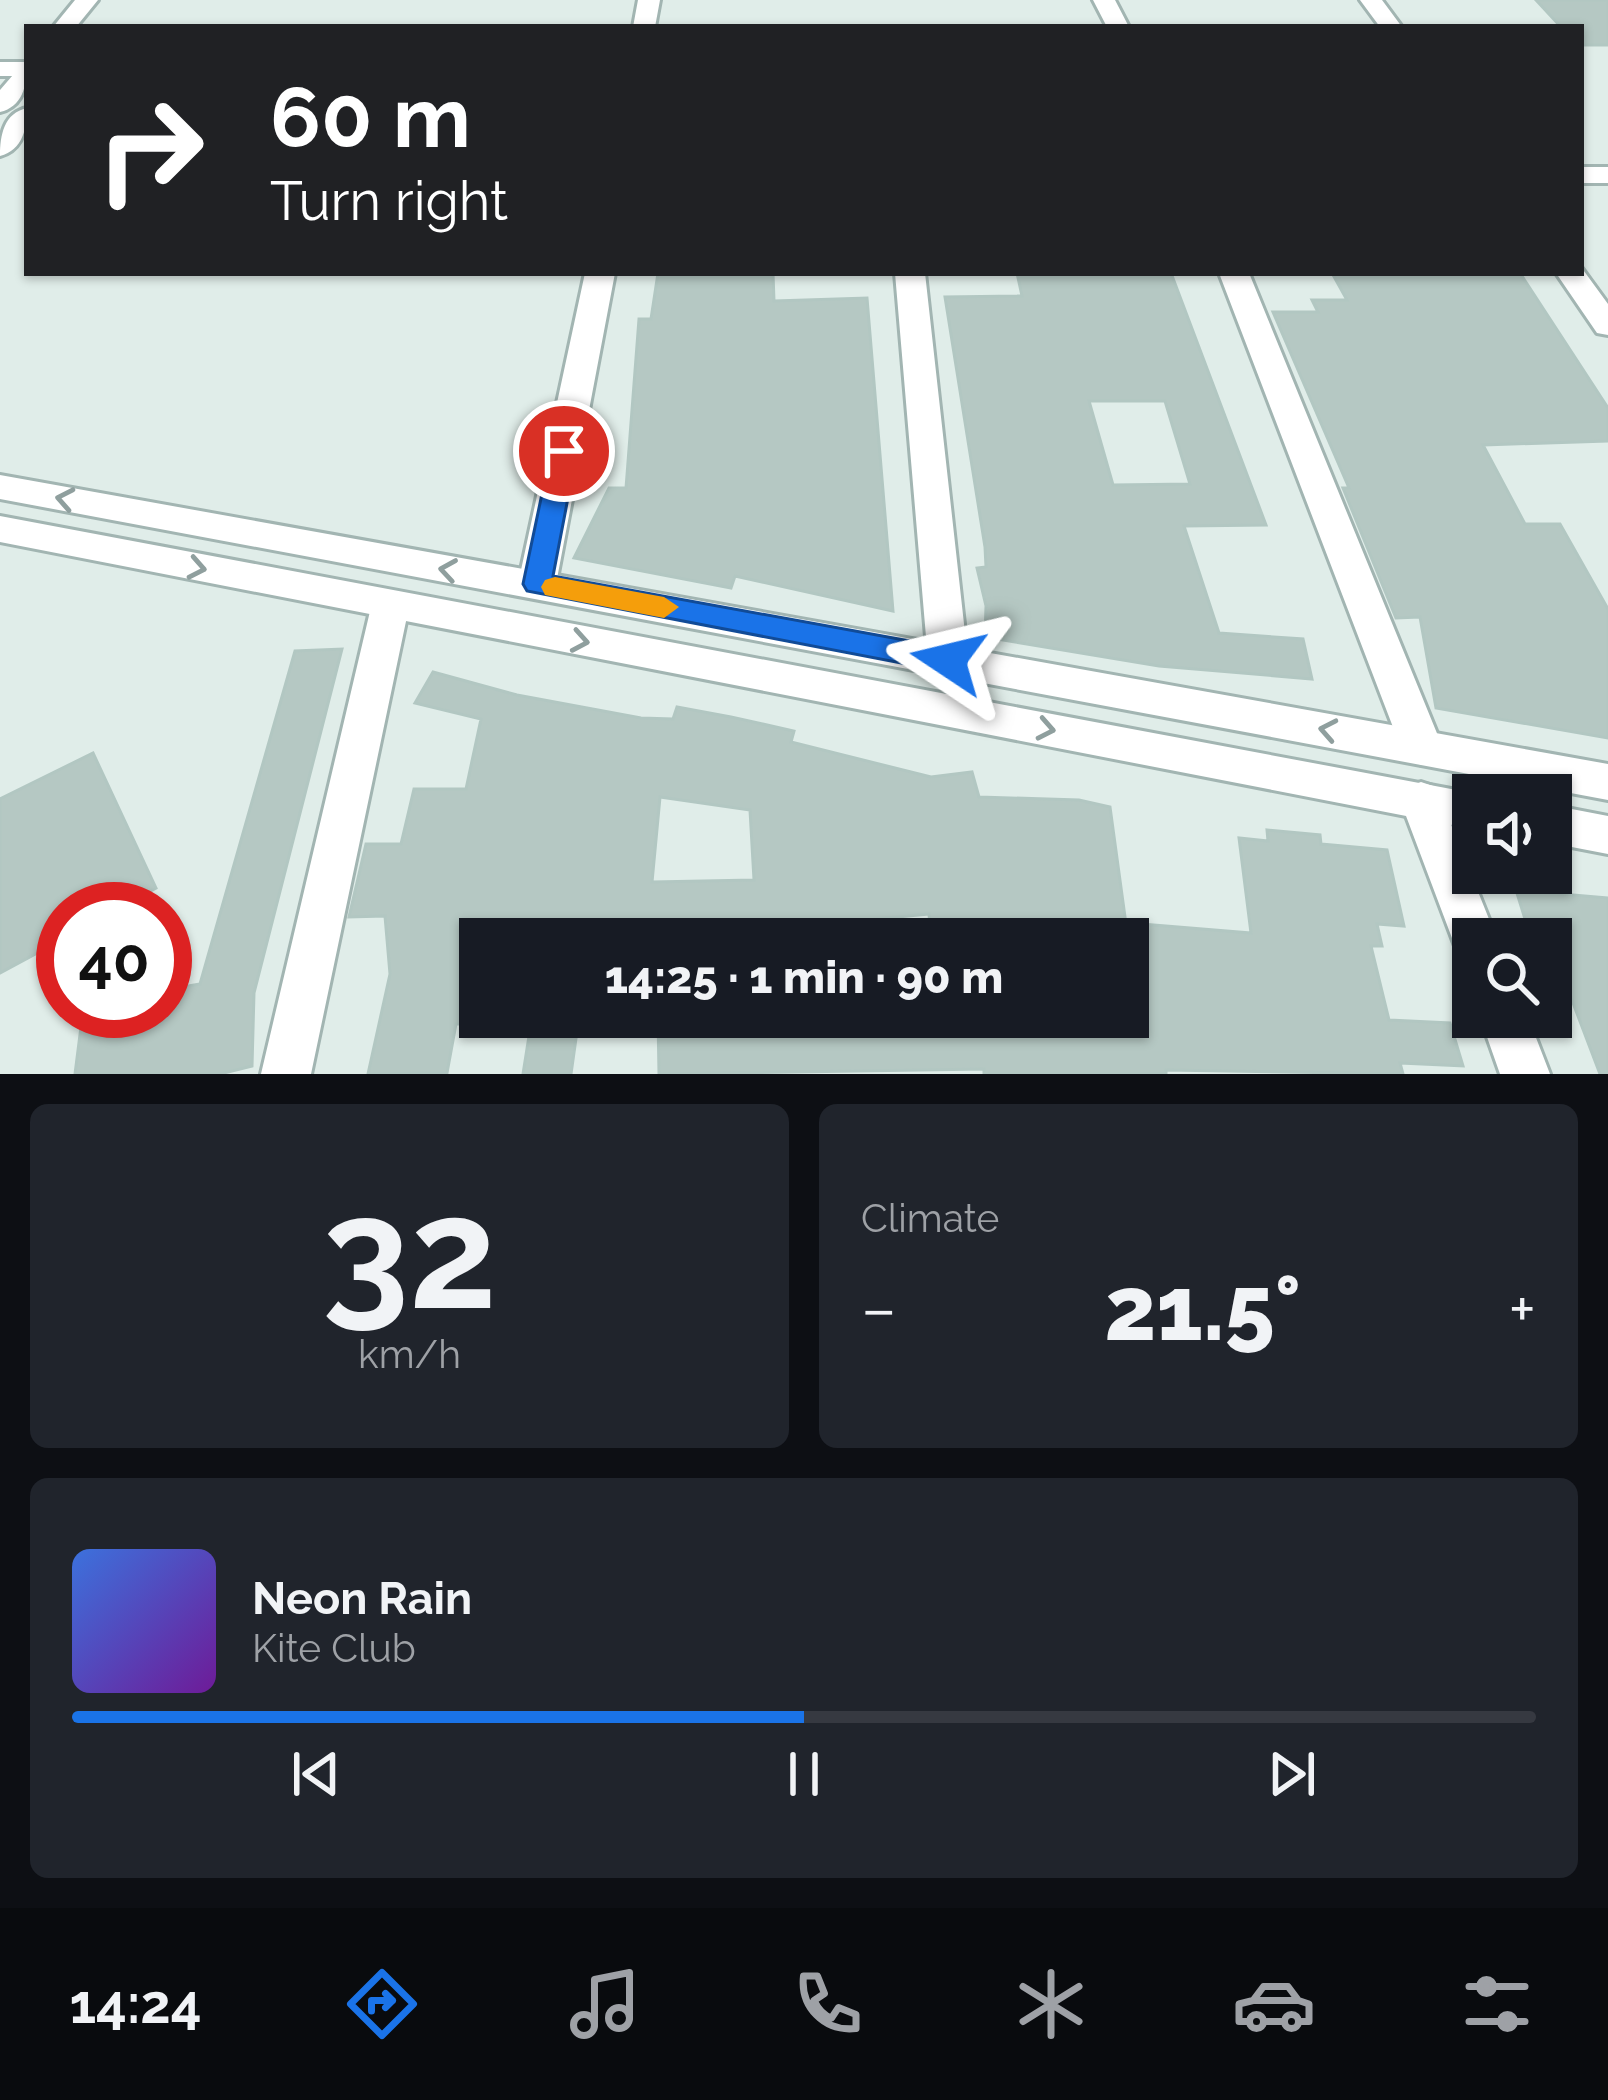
<!DOCTYPE html>
<meta charset="utf-8">
<style>
body{margin:0;font-family:Raleway,sans-serif;background:#20242c;color:#f1f3f6;height:100vh;display:flex;flex-direction:column;font-size:45px;white-space:nowrap}
*{box-sizing:border-box;margin:0}
p{font-size:39px;color:#9ea1a6}
.icon{flex:none;width:66px;height:66px;fill:none;stroke:currentColor;stroke-width:2;stroke-linecap:round;stroke-linejoin:round}
.map{position:relative;height:1074px;overflow:hidden}
.side{display:flex;flex-direction:column;gap:30px;padding:30px;background:#0d0f14;flex:1}
.side>*{flex:none}
.banner{position:absolute;left:24px;top:24px;width:1560px;height:252px;border-radius:0px;box-shadow:0 3px 9px #0004;background:#202124;color:#fff;overflow:hidden}
.controls{position:absolute;left:1452px;top:774px;display:grid;gap:24px}
.controls a{display:grid;place-items:center;width:120px;height:120px;border-radius:0px;background:#171b24;box-shadow:0 3px 9px #0004;font-size:60px}
.speed{position:absolute;left:36px;top:882px;display:flex;gap:24px;font-size:60px;font-weight:700;text-align:center}
.speed>*{display:grid;place-content:center;width:156px;height:156px;border-radius:50%;background:#171b24;box-shadow:0 3px 9px #0004;line-height:1}
.speed .limit{border:18px solid #d22;background:#fff;color:#111}
.pin{position:absolute;display:grid;place-items:center;width:102px;height:102px;color:#fff;margin:-51px;border:6px solid #fff;border-radius:50%;box-shadow:0 3px 12px #0007}
.me{position:absolute;width:132px;margin:-66px;rotate:280deg;stroke-linejoin:round;filter:drop-shadow(0 0 9px #0008)}
.turn{display:flex;align-items:center;gap:42px;height:252px;padding:0 48px;font-size:54px}
.turn .icon{width:156px;height:156px;stroke-width:2.5}
.turn b{display:block;font-size:84px;line-height:102px}
.big{font-size:90px;font-weight:800;line-height:1.1}
.side .card{flex:1;display:flex;flex-direction:column;justify-content:center;gap:18px;min-width:0;padding:0 42px;border-radius:18px;background:#20242c}
.side .dial{align-items:center;gap:0}
.dial b{font-size:156px;line-height:1}
.song{display:flex;align-items:center;gap:36px}
.cover{width:144px;height:144px;border-radius:18px;background:linear-gradient(135deg,hsl(220 70% 55%),hsl(280 70% 35%))}
.played{height:12px;border-radius:6px;background:linear-gradient(90deg,#1a73e8 50%,#363941 50%)}
.keys{display:flex;justify-content:space-around;direction:ltr}
.heat{display:flex;justify-content:space-between;align-items:center;font-size:66px;direction:ltr}
.side .tiles{flex:1;display:grid;gap:30px;grid-template-columns:1fr 1fr}
.card:last-child{grid-column:span 2}
.trip{position:absolute;left:459px;top:918px;width:690px;height:120px;border-radius:0px;background:#171b24;box-shadow:0 3px 9px #0004;font-weight:800;line-height:120px;text-align:center}
.tab-bar{display:flex;height:192px;justify-content:space-around;align-items:center;background:#090b0e;color:#9ea1a6}
.tab-bar .icon{width:84px;height:84px}
.tab-bar .active{color:#1a73e8}
.tab-bar b{font-size:54px;color:#f1f3f6}
.map>svg:first-child{display:block}
.building{fill:#b5c8c3;stroke:#b2c7c2;stroke-width:3;fill-rule:evenodd}
.lines{fill:none;stroke-linecap:round;stroke-linejoin:round}
.minor-casing{stroke:#a2b5b2;stroke-width:6}
.tertiary-casing{stroke:#a2b5b2;stroke-width:6}
.minor{fill:#fff;fill-rule:evenodd}
.tertiary{fill:#fff;fill-rule:evenodd}
.oneway{stroke:#8f9f9e}
.route{fill:#1a73e8;stroke:#114b97;stroke-width:3}
.slow{fill:#f59e0b}
</style>
<div class="map">
<svg width="1608" height="1074" viewBox="0 0 1608 1074">
<rect width="100%" height="100%" fill="#e0ede9"/>
<path class="building" d="M1536 0H1608V45H1581V27H1561Z
M658 273H773L774 301 867 298 893 611 735 576 731 588 574 558 609 488H626L639 319H651Z
M1017 273H1171L1266 525 1184 526 1219 633 1303 639 1312 679 1159 666 985 637 986 606 977 568 986 567 985 547 945 297 1022 296ZM1089 401H1165L1190 484 1113 485Z
M1332 273H1520L1608 408V441L1483 445 1525 524H1560L1608 609V738L1436 708 1420 617 1396 618 1343 488H1349L1273 312H1318L1312 300H1347Z
M342 649 254 993 252 1066 220 1074H75L83 1011H165V990L200 984 295 651Z
M433 672 517 695 641 718 673 719 677 707 731 717 794 731 791 742 931 777 972 772 979 797 1079 800 1110 807 1128 939 931 937 929 914 794 927V939H480V1024H456L447 1073 368 1074 390 974 385 916 349 917 366 844H401L414 789H466L481 719 415 703ZM660 797 750 810 754 880 652 882Z
M93 753 156 888 117 909H63V939L0 973V799Z
M1267 830 1320 835 1321 844 1387 850 1404 926 1377 924 1382 946H1371L1389 1020 1450 1023 1463 1066 1400 1063 1403 1074 1166 1070V1074H984V1069L659 1074 658 1017H1128V923L1251 933 1239 838 1268 841Z
M1516 890 1608 898V1074H1600L1570 995H1551V937L1530 935Z
M532 1017H579L571 1074H523Z"/>
<g class="lines">
<defs>
<path id="minor" d="M638 0H660L655 27H633Z
M1093 0H1115L1129 27H1107Z
M1360 0H1382L1402 27H1380Z
M0 62H27V76H0Z
M1581 167H1608V183H1581Z
M1581 267 1608 304V335L1597 333 1556 273H1581Z
M585 273H615L556 584 550 594 537 598 524 594 518 584Z
M895 273H925L968 660 962 671 948 675 934 671 928 660Z
M1219 273H1249L1443 748 1437 760 1422 765 1407 760 1401 748Z
M390 593 403 597 409 607 311 1074H261L371 607 377 597Z
M1421 782 1436 787 1497 939H1473V960L1458 954 1400 800 1406 787Z
M1480 1017H1528L1550 1074H1500Z"/>
<path id="tertiary" d="M75 0H98L76 27H53Z
M27 66C27 86 22 107 0 112V90L19 68Z
M27 108C27 128 23 150 0 156 0 135 4 113 27 108Z
M0 475 1608 764V800L0 499Z
M0 516 1483 795H1473V829L0 542Z
M1551 805 1608 816V854L1551 843Z"/>
</defs>
<use href="#minor" class="minor-casing"/>
<use href="#tertiary" class="tertiary-casing"/>
<use href="#minor" class="minor"/>
<use href="#tertiary" class="tertiary"/>
</g>
<defs><path id="oneway-chevron" d="M-2-3.5L2.5 0L-2 3.5" fill="none" stroke-width="1.6" stroke-linecap="round" stroke-linejoin="round" transform="scale(3)"/></defs>
<g class="oneway">
<use href="#oneway-chevron" transform="translate(65 499) rotate(-169)"/>
<use href="#oneway-chevron" transform="translate(197 568) rotate(11)"/>
<use href="#oneway-chevron" transform="translate(448 570) rotate(-171)"/>
<use href="#oneway-chevron" transform="translate(580 641) rotate(10)"/>
<use href="#oneway-chevron" transform="translate(1046 729) rotate(11)"/>
<use href="#oneway-chevron" transform="translate(1328 730) rotate(-169)"/>
</g>
<path class="route" d="M564 442 577 451 553 576 948 648 959 652 963 660 959 668 948 672 527 591 523 584 551 451Z"/>
<path class="slow" d="M555 577 664 597 679 607 664 618 545 595 541 587 545 580Z"/>
</svg>
<div class="controls">
<a><svg class="icon" aria-label="sound" viewBox="0 0 24 24"><path d="M4 9h4l5-4v14l-5-4H4zM17 9q2 3 0 6"/></svg></a>
<a><svg class="icon" aria-label="search" viewBox="0 0 24 24"><circle cx="10" cy="10" r="6"/><path d="M15 15l6 6"/></svg></a>
</div>
<div class="speed"><div class="limit">40</div></div>
<div class="pin" style="left:564px;top:451px;background:#d93025"><svg class="icon" aria-label="arrive" viewBox="0 0 24 24"><path d="M6 21V4h12l-3 4 3 4H6"/></svg></div>
<svg class="me" style="left:948px;top:660px" viewBox="-20 -20 40 40"><path d="M0-17L14 15 0 8-14 15z" fill="#1a73e8" stroke="#fff" stroke-width="4"/></svg>
<div class="trip">14:25 · 1 min · 90 m</div>
<div class="banner">
<div class="turn"><svg class="icon" aria-label="right" viewBox="0 0 24 24"><path d="M7 20v-9h11M14 6l5 5-5 5"/></svg><div><b>60 m</b>Turn right</div></div>
</div>
</div>
<section class="side">
<div class="tiles">
<div class="card dial"><b>32</b><p>km/h</p></div>
<div class="card"><p>Climate</p>
<div class="heat"><a>−</a><b class="big">21.5°</b><a>+</a></div>
</div>
<div class="card">
<div class="song"><i class="cover"></i><div><b>Neon Rain</b><p>Kite Club</p></div></div>
<div class="played"></div>
<div class="keys"><svg class="icon" aria-label="previous" viewBox="0 0 24 24"><path d="M18 5L8 12l10 7zM5 5v14"/></svg><svg class="icon" aria-label="pause" viewBox="0 0 24 24"><path d="M8 5v14M16 5v14"/></svg><svg class="icon" aria-label="next" viewBox="0 0 24 24"><path d="M6 5l10 7-10 7zM19 5v14"/></svg></div>
</div>
</div>
</section>
<nav class="tab-bar">
<b>14:24</b>
<svg class="icon active" aria-label="directions" viewBox="0 0 24 24"><path d="M12 3l9 9-9 9-9-9zM9 14v-3h6M13 9l2 2-2 2"/></svg>
<svg class="icon" aria-label="music" viewBox="0 0 24 24"><path d="M9 18V5l10-2v13"/><circle cx="6" cy="18" r="3"/><circle cx="16" cy="16" r="3"/></svg>
<svg class="icon" aria-label="phone" viewBox="0 0 24 24"><path d="M5 4h4l2 5-3 2q2 4 5 5l2-3 5 2v4C11 20 4 13 5 4z"/></svg>
<svg class="icon" aria-label="climate" viewBox="0 0 24 24"><path d="M12 3v18M4 7l16 10M4 17L20 7"/></svg>
<svg class="icon" aria-label="car" viewBox="0 0 24 24"><path d="M5 17H2v-5l4-1 3-4h7l3 4 3 1v5h-3M9 17h6M6 11h13"/><circle cx="7" cy="17" r="2"/><circle cx="17" cy="17" r="2"/></svg>
<svg class="icon" aria-label="filters" viewBox="0 0 24 24"><path d="M4 7h16M4 17h16"/><circle cx="9" cy="7" r="2"/><circle cx="15" cy="17" r="2"/></svg>
</nav>
